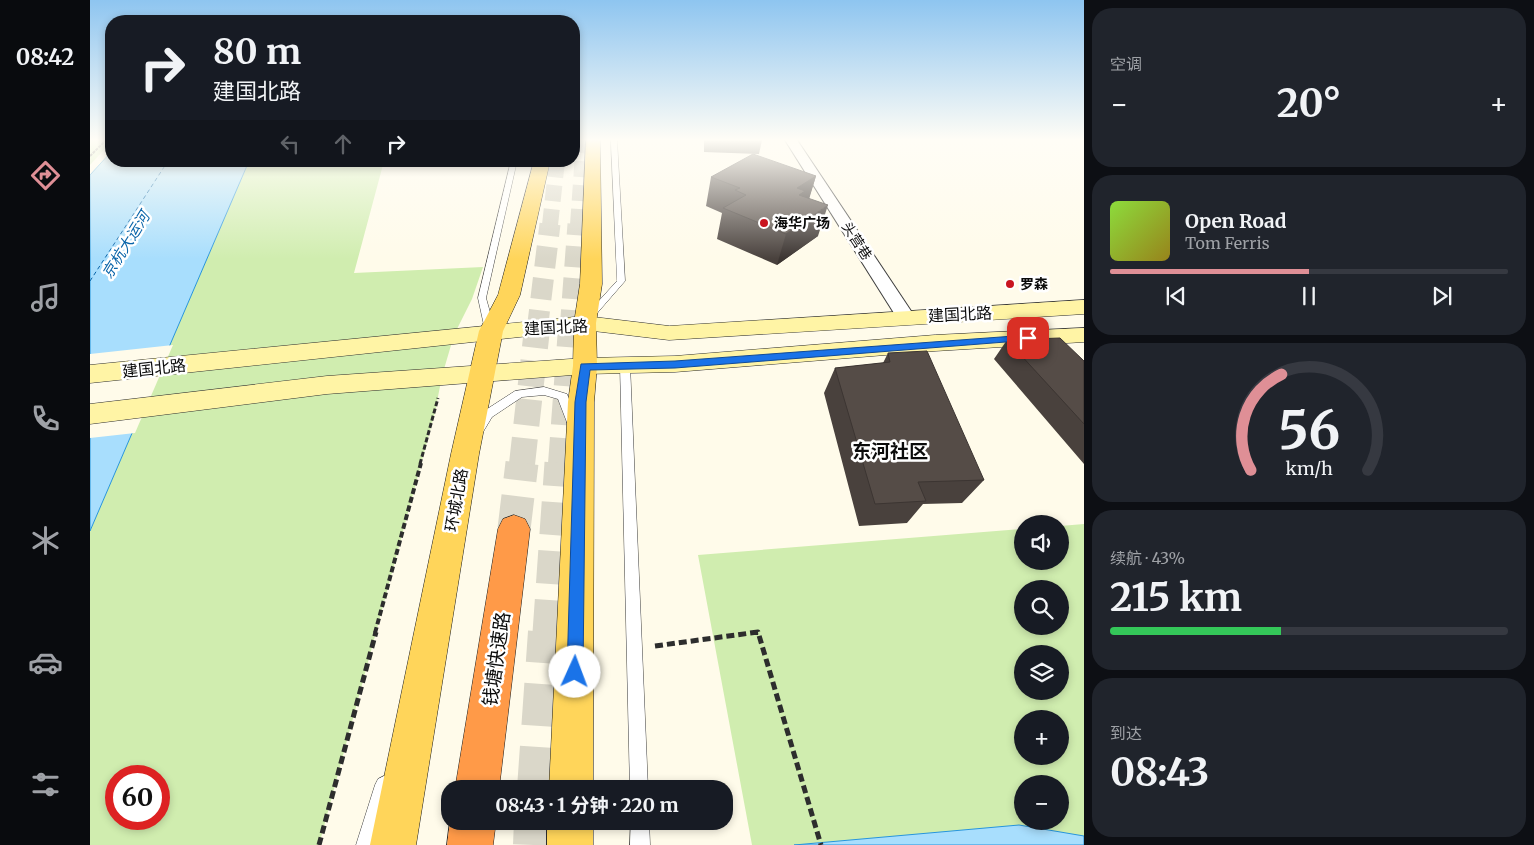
<!DOCTYPE html>
<html lang="zh">
<meta charset="utf-8">
<style>
body{margin:0;font-family:Merriweather,"Noto Sans SC",serif;background:#20242c;color:#f1f3f6;height:100vh;display:flex;flex-direction:column;font-size:19px;white-space:nowrap}
*{box-sizing:border-box;margin:0}
p{font-size:16px;color:#9ea1a6}
.icon{flex:none;width:28px;height:28px;fill:none;stroke:currentColor;stroke-width:2;stroke-linecap:round;stroke-linejoin:round}
.map{position:relative;flex:1;overflow:hidden}
.sheet{display:flex;flex-direction:column;gap:8px;padding:8px;background:#0d0f14;width:450px}
.sheet>*{flex:none}
.hud{position:absolute;left:15px;top:15px;width:475px;height:152px;border-radius:20px;box-shadow:0 2px 8px #0003;background:#171b24;color:#f1f3f6;overflow:hidden}
.buttons{position:absolute;left:924px;top:515px;display:grid;gap:10px}
.buttons a{display:grid;place-items:center;width:55px;height:55px;border-radius:50%;background:#171b24;box-shadow:0 2px 8px #0003;font-size:25px}
.speed{position:absolute;left:15px;top:765px;display:flex;gap:10px;font-size:25px;font-weight:700;text-align:center}
.speed>*{display:grid;place-content:center;width:65px;height:65px;border-radius:50%;background:#171b24;box-shadow:0 2px 8px #0003;line-height:1}
.speed .limit{border:8px solid #d22;background:#fff;color:#111}
.pin{position:absolute;display:grid;place-items:center;width:42px;height:42px;color:#fff;margin:-21px;border-radius:10px;box-shadow:0 2px 8px #0006}
.me{position:absolute;width:55px;margin:-28px;rotate:2deg;stroke-linejoin:round;filter:drop-shadow(0 0 4px #0008)}
.turn{display:flex;align-items:center;gap:18px;height:105px;padding:0 25px;font-size:22px}
.turn .icon{width:65px;height:65px;stroke-width:2.5}
.turn b{display:block;font-size:35px;line-height:42px}
.lanes{display:flex;align-items:center;height:48px;padding:0 25px;background:#0003;justify-content:center;gap:25px;direction:ltr}
.lanes .off{opacity:.35}
.big{font-size:38px;font-weight:700;line-height:1.1}
.sheet .widget{flex:1;display:flex;flex-direction:column;justify-content:center;gap:8px;min-width:0;padding:0 18px;border-radius:20px;background:#20242c}
.sheet .dial{align-items:center;gap:0}
.dial svg{height:130px;overflow:visible;fill:none;stroke:#363941;stroke-width:7;stroke-linecap:round;text-anchor:middle}
.dial text{fill:#f1f3f6;stroke:none}
.song{display:flex;align-items:center;gap:15px}
.cover{width:60px;height:60px;border-radius:8px;background:linear-gradient(135deg,hsl(90 70% 55%),hsl(50 70% 35%))}
.played{height:5px;border-radius:2px;background:linear-gradient(90deg,#df8f96 50%,#363941 50%)}
.keys{display:flex;justify-content:space-around;direction:ltr}
.heat{display:flex;justify-content:space-between;align-items:center;font-size:28px;direction:ltr}
.charge{height:8px;border-radius:4px;background:linear-gradient(90deg,#34c759 43%,#363941 0)}
.trip{position:absolute;left:351px;top:780px;width:292px;height:50px;border-radius:20px;background:#171b24;box-shadow:0 2px 8px #0003;font-weight:700;line-height:50px;text-align:center}
main{display:flex;flex:1;min-height:0}
.tabs{display:flex;flex-direction:column;width:90px;justify-content:space-around;align-items:center;background:#090b0e;color:#9ea1a6}
.tabs .icon{width:35px;height:35px}
.tabs .current{color:#df8f96}
.tabs b{font-size:22px;color:#f1f3f6}
.map>svg:first-child{display:block}
.green{fill:#d0edaf;fill-rule:evenodd}
.water{fill:#a8defd;stroke:#2795dc}
.pier{fill:#fffbea}
.lines{fill:none;stroke-linecap:round;stroke-linejoin:round}
.ferry{stroke:#0864a9;stroke-width:1;stroke-dasharray:4 3;stroke-linecap:butt}
.highway-tunnel-far4{stroke:#dad7c9;stroke-width:16;stroke-dasharray:16 8;stroke-linecap:butt}
.highway-tunnel-far3{stroke:#dad7c9;stroke-width:21;stroke-dasharray:21 11;stroke-linecap:butt}
.highway-tunnel-far2{stroke:#dad7c9;stroke-width:26;stroke-dasharray:26 13;stroke-linecap:butt}
.highway-tunnel-far1{stroke:#dad7c9;stroke-width:33;stroke-dasharray:33 16;stroke-linecap:butt}
.highway-tunnel{stroke:#dad7c9;stroke-width:42;stroke-dasharray:42 21;stroke-linecap:butt}
.lane-casing{stroke:#3e3e3e;stroke-width:1}
.street-casing{stroke:#3e3e3e;stroke-width:2}
.secondary-casing{stroke:#2d2d2d;stroke-width:1}
.primary-casing{stroke:#1c1c1c;stroke-width:1}
.highway-casing{stroke:#1c1c1c;stroke-width:1}
.path-far3{stroke:#2d2d2d;stroke-width:2;stroke-dasharray:3 1;stroke-linecap:butt}
.path-far2{stroke:#2d2d2d;stroke-width:3;stroke-dasharray:5 2.5;stroke-linecap:butt}
.path-far1{stroke:#2d2d2d;stroke-width:4;stroke-dasharray:6 3;stroke-linecap:butt}
.path{stroke:#2d2d2d;stroke-width:5;stroke-dasharray:8 4;stroke-linecap:butt}
.lane{fill:#fff;fill-rule:evenodd}
.street{fill:#fff;fill-rule:evenodd}
.secondary{fill:#fff4a5;fill-rule:evenodd}
.primary{fill:#ffd55a;fill-rule:evenodd}
.highway{fill:#ff9a48;fill-rule:evenodd}
.wall{fill:#49413d}
.shaded-wall{fill:#3c3532}
.building{fill:#554c47;stroke:#3c3532}
.route{fill:#1a73e8;stroke:#114b97}
.poi-dot{fill:#c91520;stroke:#fff;stroke-width:2}
.labels{text-anchor:middle;stroke-width:5;stroke-linejoin:round;paint-order:stroke}
.far-poi-label{font-size:14px;font-weight:bold;fill:#0b0b0b;stroke:#fff;text-anchor:start}
.far-street-label{font-size:14px;fill:#0b0b0b;stroke:#fff}
.far-water-label{font-size:15px;font-style:italic;fill:#0864a9;stroke:#fff}
.street-label{font-size:16px;fill:#0b0b0b;stroke:#fff}
.quarter-label{font-size:19px;font-weight:bold;fill:#0b0b0b;stroke:#fff}
.near-street-label{font-size:19px;fill:#0b0b0b;stroke:#fff}
</style>
<main>
<nav class="tabs">
<b>08:42</b>
<svg class="icon current" aria-label="directions" viewBox="0 0 24 24"><path d="M12 3l9 9-9 9-9-9zM9 14v-3h6M13 9l2 2-2 2"/></svg>
<svg class="icon" aria-label="music" viewBox="0 0 24 24"><path d="M9 18V5l10-2v13"/><circle cx="6" cy="18" r="3"/><circle cx="16" cy="16" r="3"/></svg>
<svg class="icon" aria-label="phone" viewBox="0 0 24 24"><path d="M5 4h4l2 5-3 2q2 4 5 5l2-3 5 2v4C11 20 4 13 5 4z"/></svg>
<svg class="icon" aria-label="climate" viewBox="0 0 24 24"><path d="M12 3v18M4 7l16 10M4 17L20 7"/></svg>
<svg class="icon" aria-label="car" viewBox="0 0 24 24"><path d="M5 17H2v-5l4-1 3-4h7l3 4 3 1v5h-3M9 17h6M6 11h13"/><circle cx="7" cy="17" r="2"/><circle cx="17" cy="17" r="2"/></svg>
<svg class="icon" aria-label="filters" viewBox="0 0 24 24"><path d="M4 7h16M4 17h16"/><circle cx="9" cy="7" r="2"/><circle cx="15" cy="17" r="2"/></svg>
</nav>
<div class="map">
<svg width="994" height="845" viewBox="0 0 994 845">
<rect width="100%" height="100%" fill="#fffbea"/>
<path class="green" d="M0 140 21 142 0 165Z
M159 161H294L264 273 393 267 382 299 364 335 352 376 345 412 229 845H0V531ZM26 776H69V819H26Z
M994 524V845H662L608 555 932 529V561H970V526ZM932 589H970V626H932ZM932 654H970V691H932ZM932 719H970V756H932ZM932 784H970V821H932Z"/>
<path class="water" d="M21 152V161H159L0 531V175Z
M929 825 994 836V845H704Z"/>
<path class="pier" d="M83 345 45 433 0 438V354Z"/>
<g class="lines">
<path class="ferry" d="M0 281 78 161"/>
<path class="highway-tunnel-far4" d="M460 225 467 161
M488 225 494 140"/>
<path class="highway-tunnel-far3" d="M447 331 460 224
M480 331 488 224"/>
<path class="highway-tunnel-far2" d="M432 464 447 329
M471 464 481 329"/>
<path class="highway-tunnel-far1" d="M424 529 432 463
M459 633 471 463"/>
<path class="highway-tunnel" d="M448 789 459 632
M444 845 445 821"/>
<defs>
<path id="lane" d="M521 140H527L535 281 502 319H496V315L527 281Z
M421 161H427L396 298 405 330 400 333 395 330 388 298Z
M535 362 540 365 558 789H540L530 365Z
M454 387 477 394 488 422 486 425H478L468 399 454 395 432 397 402 417 393 432H385L383 429 394 411 425 391Z
M294 776 300 779 303 785 286 845H266L285 785 288 779Z
M541 821H559L560 845H540Z"/>
<path id="street" d="M695 140H707L825 317 823 321 816 323 809 321Z"/>
<path id="secondary" d="M994 300V314L579 340 495 330 0 383V365L495 316 579 326Z
M994 328V342L845 351 585 372 495 374 237 394 0 424V404L237 376 495 358 585 356 845 335Z"/>
<path id="primary" d="M496 140H510L512 284 506 323 507 366 504 402 503 789H459L478 402 483 366 484 323 490 284Z
M444 161H460L430 295 413 331 389 454 326 845H280L361 454 389 331 408 295Z
M457 821H503V845H457Z"/>
<path id="highway" d="M424 515 435 519 440 529 409 789H365L408 529 413 519Z
M360 821H406L403 845H357Z"/>
</defs>
<use href="#lane" class="lane-casing"/>
<use href="#street" class="street-casing"/>
<use href="#secondary" class="secondary-casing"/>
<use href="#primary" class="primary-casing"/>
<use href="#highway" class="highway-casing"/>
<path class="path-far3" d="M0 156 16 140"/>
<path class="path-far2" d="M330 464 348 398"/>
<path class="path-far1" d="M285 633 331 463
M662 633H668"/>
<path class="path" d="M565 646 668 632 731 845
M229 845 286 632"/>
<use href="#lane" class="lane"/>
<use href="#street" class="street"/>
<use href="#secondary" class="secondary"/>
<use href="#primary" class="primary"/>
<use href="#highway" class="highway"/>
</g>
<path class="wall" d="M614 140H672L669 154 614 152Z
M726 176 719 198 728 236 687 265 627 239 632 213 616 206 621 177Z
M917 340 994 361V464L904 359Z
M798 353 894 480 872 503 833 504 817 523 769 526 734 393 745 368 793 363Z"/>
<path class="shaded-wall" d="M726 176 717 206 698 218 707 188Z
M738 205 728 236 687 265 696 234Z"/>
<path class="building" d="M663 154 726 176 707 188 715 191 709 195 738 205 696 234 633 208 656 195 645 190 650 188 621 177Z
M970 338 994 361V424L917 340Z
M837 351 894 480 828 482 836 501 785 504 745 368 800 362 798 353Z"/>
<linearGradient id="sky" x2="0" y2="1"><stop stop-color="#8ec5f0"/><stop offset="0.54" stop-color="#fffdf6"/><stop offset="1" stop-color="#fffdf6" stop-opacity="0"/></linearGradient>
<rect width="994" height="259" fill="url(#sky)"/>
<path class="route" d="M938 335 943 338 941 340 585 368 500 370 496 402 493 672 491 678 485 680 479 678 477 672 485 402 491 364 585 361Z"/>
<g class="poi-dot">
<circle cx="674" cy="223" r="5"/>
<circle cx="920" cy="284" r="5"/>
</g>
<g class="labels">
<g class="far-poi-label">
<text x="684" y="228">海华广场</text>
<text x="930" y="289">罗森</text>
</g>
<g class="far-street-label">
<text transform="translate(767 241) rotate(57)" y="5">头营巷</text>
</g>
<g class="far-water-label">
<text transform="translate(36 245) rotate(-58)" y="5">京杭大运河</text>
</g>
<g class="street-label">
<text transform="translate(870 314) rotate(-3)" y="6">建国北路</text>
<text transform="translate(466 327) rotate(-3)" y="6">建国北路</text>
<text transform="translate(64 368) rotate(-6)" y="6">建国北路</text>
<text transform="translate(366 500) rotate(-80)" y="6">环城北路</text>
</g>
<g class="quarter-label">
<text x="800" y="458">东河社区</text>
</g>
<g class="near-street-label">
<text transform="translate(406 659) rotate(-82)" y="7">钱塘快速路</text>
</g>
</g>
</svg>
<div class="buttons">
<a><svg class="icon" aria-label="sound" viewBox="0 0 24 24"><path d="M4 9h4l5-4v14l-5-4H4zM17 9q2 3 0 6"/></svg></a>
<a><svg class="icon" aria-label="search" viewBox="0 0 24 24"><circle cx="10" cy="10" r="6"/><path d="M15 15l6 6"/></svg></a>
<a><svg class="icon" aria-label="layers" viewBox="0 0 24 24"><path d="M12 4l9 5-9 5-9-5zM3 14l9 5 9-5"/></svg></a>
<a>+</a>
<a>−</a>
</div>
<div class="speed"><div class="limit">60</div></div>
<div class="pin" style="left:938px;top:338px;background:#d93025"><svg class="icon" aria-label="arrive" viewBox="0 0 24 24"><path d="M6 21V4h12l-3 4 3 4H6"/></svg></div>
<svg class="me" style="left:485px;top:672px" viewBox="-20 -20 40 40"><circle r="19" fill="#fff"/><path d="M0-13L10 11 0 6-10 11z" fill="#1a73e8"/></svg>
<div class="trip">08:43 · 1 分钟 · 220 m</div>
<div class="hud">
<div class="turn"><svg class="icon" aria-label="right" viewBox="0 0 24 24"><path d="M7 20v-9h11M14 6l5 5-5 5"/></svg><div><b>80 m</b>建国北路</div></div>
<div class="lanes"><svg class="icon off" aria-label="left" viewBox="0 0 24 24"><path d="M17 20v-9H6M10 6l-5 5 5 5"/></svg><svg class="icon off" aria-label="ahead" viewBox="0 0 24 24"><path d="M12 20V5M6 11l6-6 6 6"/></svg><svg class="icon" aria-label="right" viewBox="0 0 24 24"><path d="M7 20v-9h11M14 6l5 5-5 5"/></svg></div>
</div>
</div>
<section class="sheet">
<div class="widget"><p>空调</p>
<div class="heat"><a>−</a><b class="big">20°</b><a>+</a></div>
</div>
<div class="widget">
<div class="song"><i class="cover"></i><div><b>Open Road</b><p>Tom Ferris</p></div></div>
<div class="played"></div>
<div class="keys"><svg class="icon" aria-label="previous" viewBox="0 0 24 24"><path d="M18 5L8 12l10 7zM5 5v14"/></svg><svg class="icon" aria-label="pause" viewBox="0 0 24 24"><path d="M8 5v14M16 5v14"/></svg><svg class="icon" aria-label="next" viewBox="0 0 24 24"><path d="M6 5l10 7-10 7zM19 5v14"/></svg></div>
</div>
<div class="widget dial"><svg viewBox="0 0 100 80">
<path d="M14 69A42 42 0 1 1 86 69"/>
<path d="M14 69A42 42 0 0 1 33 10" stroke="#df8f96"/>
<text x="50" y="56" font-size="32" font-weight="700">56</text>
<text x="50" y="72" font-size="11">km/h</text>
</svg></div>
<div class="widget"><p>续航 · 43%</p><b class="big">215 km</b><div class="charge"></div></div>
<div class="widget"><p>到达</p><b class="big">08:43</b></div>
</section>
</main>
